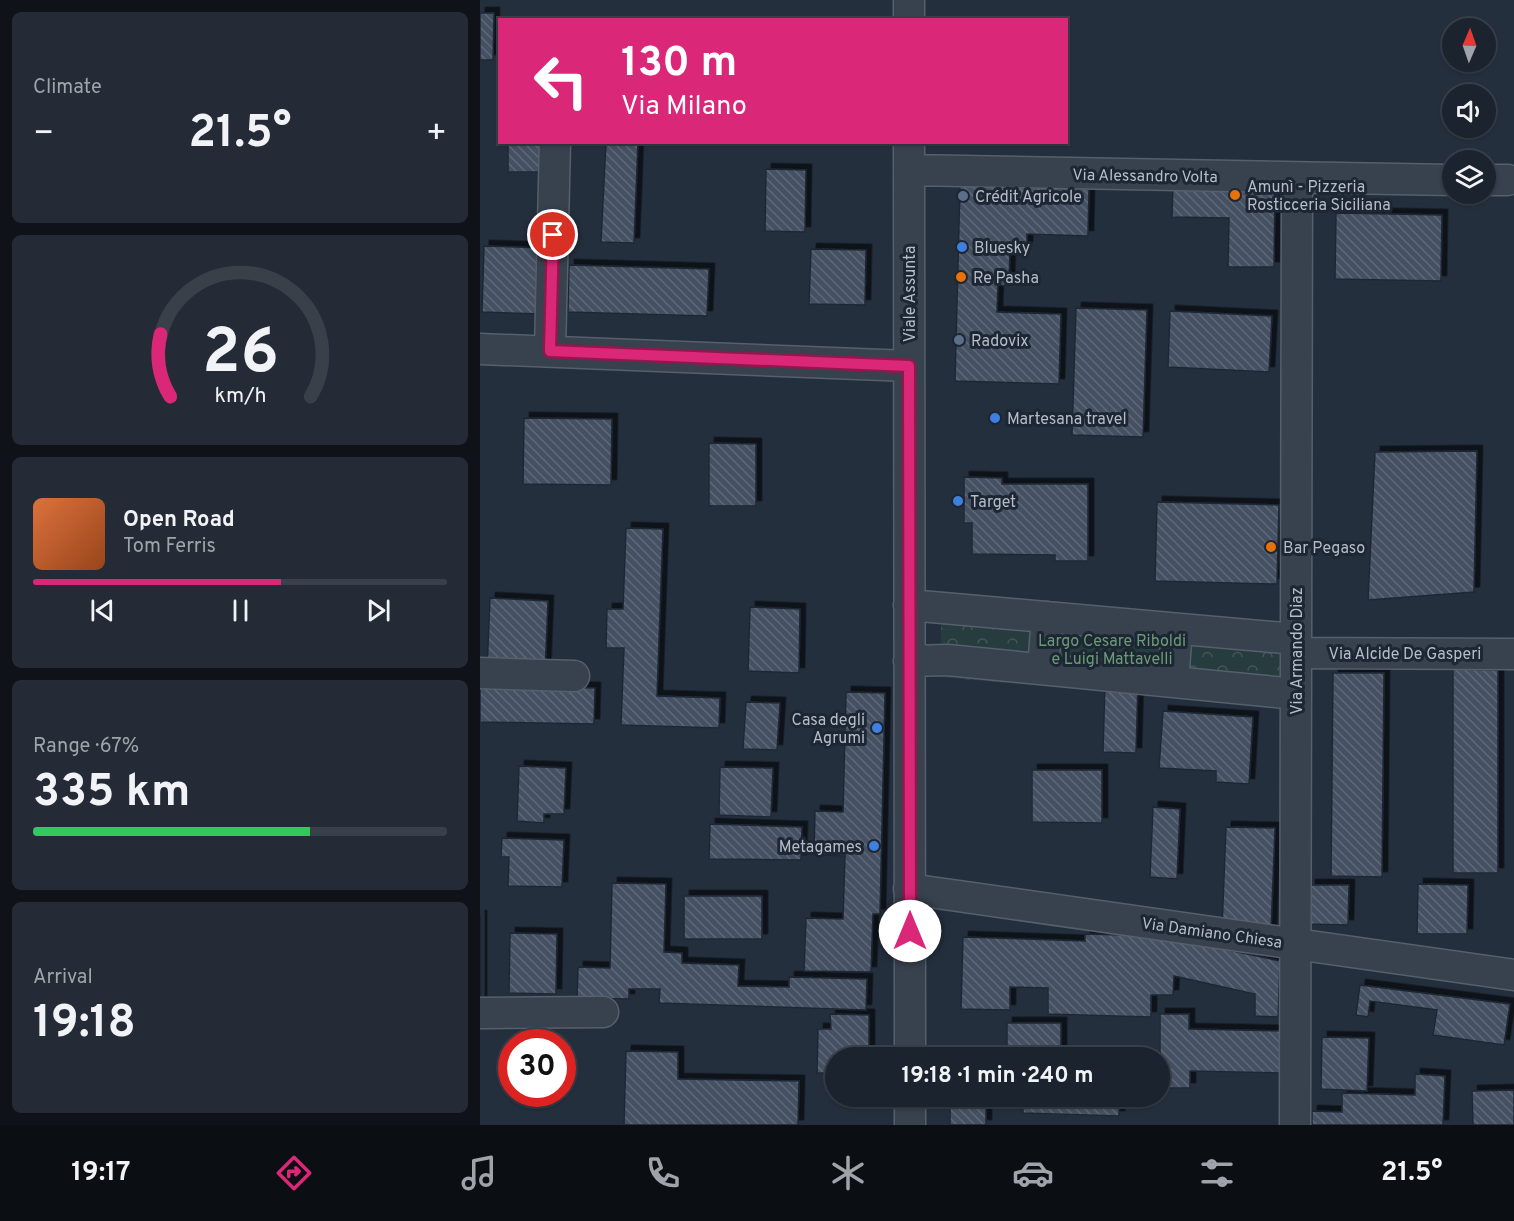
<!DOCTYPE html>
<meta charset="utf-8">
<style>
body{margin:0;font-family:Overpass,sans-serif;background:#242b36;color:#f1f3f6;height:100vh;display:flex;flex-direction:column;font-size:22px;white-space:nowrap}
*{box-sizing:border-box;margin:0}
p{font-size:20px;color:#a0a4aa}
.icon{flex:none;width:33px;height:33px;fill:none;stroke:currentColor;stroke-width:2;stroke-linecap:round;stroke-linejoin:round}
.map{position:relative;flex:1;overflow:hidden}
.sheet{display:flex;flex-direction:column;gap:12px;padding:12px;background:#0f1319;width:480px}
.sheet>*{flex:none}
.hud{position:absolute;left:18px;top:18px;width:570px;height:126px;border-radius:0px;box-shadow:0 2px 4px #0004,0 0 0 2px #39404a;background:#db2777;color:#fff;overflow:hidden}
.needle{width:39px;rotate:2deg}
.fabs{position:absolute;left:962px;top:18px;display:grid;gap:12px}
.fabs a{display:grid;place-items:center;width:54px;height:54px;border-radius:50%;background:#1b232e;box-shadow:0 2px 4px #0004,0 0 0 2px #39404a;font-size:30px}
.speed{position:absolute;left:18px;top:1029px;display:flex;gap:12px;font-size:30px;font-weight:700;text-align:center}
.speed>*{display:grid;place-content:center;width:78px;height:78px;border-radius:50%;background:#1b232e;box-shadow:0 2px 4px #0004,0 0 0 2px #39404a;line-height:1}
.speed .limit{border:9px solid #d22;background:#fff;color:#111}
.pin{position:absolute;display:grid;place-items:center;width:51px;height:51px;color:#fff;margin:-26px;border:3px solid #fff;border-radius:50%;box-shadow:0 2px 6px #0007}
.me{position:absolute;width:66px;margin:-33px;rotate:0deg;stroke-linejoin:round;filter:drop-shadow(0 0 4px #0008)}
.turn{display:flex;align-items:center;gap:21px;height:126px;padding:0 24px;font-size:27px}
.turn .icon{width:78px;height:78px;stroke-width:2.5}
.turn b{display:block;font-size:42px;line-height:51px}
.big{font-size:45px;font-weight:700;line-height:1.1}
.sheet .card{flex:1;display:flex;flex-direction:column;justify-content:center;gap:9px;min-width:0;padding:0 21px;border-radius:9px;background:#242b36}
.sheet .dial{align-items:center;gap:0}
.dial svg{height:156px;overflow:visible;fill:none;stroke:#39404a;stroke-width:7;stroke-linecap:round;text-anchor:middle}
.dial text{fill:#f1f3f6;stroke:none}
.song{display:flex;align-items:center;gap:18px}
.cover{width:72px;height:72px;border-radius:9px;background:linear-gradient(135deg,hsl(20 70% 55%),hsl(20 70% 35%))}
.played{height:6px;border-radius:3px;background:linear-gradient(90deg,#db2777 60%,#39404a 60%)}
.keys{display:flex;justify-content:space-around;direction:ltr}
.heat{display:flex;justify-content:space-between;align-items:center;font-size:33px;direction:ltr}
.charge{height:9px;border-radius:4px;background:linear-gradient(90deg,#34c759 67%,#39404a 0)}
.trip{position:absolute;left:345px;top:1047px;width:345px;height:60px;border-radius:30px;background:#1b232e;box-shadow:0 2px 4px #0004,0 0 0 2px #39404a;font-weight:700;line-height:60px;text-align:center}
.dock{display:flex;height:96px;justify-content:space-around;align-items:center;background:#0b0e12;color:#a0a4aa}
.dock .icon{width:42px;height:42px}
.dock .active{color:#db2777}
.dock b{font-size:27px;color:#f1f3f6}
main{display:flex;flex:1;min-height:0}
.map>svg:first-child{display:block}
.park{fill:url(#park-crowns)}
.building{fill:url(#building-back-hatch);stroke:#1f2835;stroke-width:1.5;filter:url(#shadow)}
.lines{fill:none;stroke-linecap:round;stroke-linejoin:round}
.minor-casing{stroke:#565f6c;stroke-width:33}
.minor{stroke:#38414e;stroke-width:30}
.route-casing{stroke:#8e194d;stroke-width:15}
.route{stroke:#db2777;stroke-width:10}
.food-dot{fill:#e8710a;stroke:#1d2633;stroke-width:2}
.service-dot{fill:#5c6f8a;stroke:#1d2633;stroke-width:2}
.shop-dot{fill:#3f7fe0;stroke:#1d2633;stroke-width:2}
.labels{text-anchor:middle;stroke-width:6;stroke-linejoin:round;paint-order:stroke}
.street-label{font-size:16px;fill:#b4bcc9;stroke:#1d2633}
.poi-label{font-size:16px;fill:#b4bcc9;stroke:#1d2633;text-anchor:start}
.park-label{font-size:16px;fill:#6b9a76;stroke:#1d2633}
</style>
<main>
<section class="sheet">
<div class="card"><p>Climate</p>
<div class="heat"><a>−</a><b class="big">21.5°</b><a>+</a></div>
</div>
<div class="card dial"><svg viewBox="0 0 100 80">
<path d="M14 69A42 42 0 1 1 86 69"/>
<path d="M14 69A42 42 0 0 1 9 37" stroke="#db2777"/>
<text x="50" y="56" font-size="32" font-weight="700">26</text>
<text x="50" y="72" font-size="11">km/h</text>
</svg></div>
<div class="card">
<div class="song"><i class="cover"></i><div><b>Open Road</b><p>Tom Ferris</p></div></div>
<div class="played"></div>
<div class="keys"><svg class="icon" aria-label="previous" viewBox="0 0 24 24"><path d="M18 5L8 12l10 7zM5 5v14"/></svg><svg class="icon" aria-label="pause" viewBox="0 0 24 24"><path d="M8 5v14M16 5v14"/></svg><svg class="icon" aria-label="next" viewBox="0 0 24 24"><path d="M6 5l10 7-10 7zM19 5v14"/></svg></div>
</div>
<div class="card"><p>Range · 67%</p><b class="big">335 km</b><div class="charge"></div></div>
<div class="card"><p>Arrival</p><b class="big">19:18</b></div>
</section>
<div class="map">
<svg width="1034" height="1125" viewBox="0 0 1034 1125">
<defs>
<pattern id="park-crowns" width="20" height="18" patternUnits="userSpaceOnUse" patternTransform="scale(1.5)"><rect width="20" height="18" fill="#263c3f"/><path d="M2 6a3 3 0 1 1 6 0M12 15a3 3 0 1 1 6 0" fill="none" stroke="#435659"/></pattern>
<pattern id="building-back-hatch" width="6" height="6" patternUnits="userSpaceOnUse" patternTransform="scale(1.5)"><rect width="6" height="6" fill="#455162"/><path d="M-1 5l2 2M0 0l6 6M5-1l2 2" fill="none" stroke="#5d6877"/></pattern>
<filter id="shadow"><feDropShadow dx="5.5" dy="-5.5" stdDeviation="0" flood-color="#0009"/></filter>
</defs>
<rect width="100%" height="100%" fill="#242f3e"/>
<path class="park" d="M462 592 804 622 802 707 460 677Z"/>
<path class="building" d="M0 13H14L13 60H0Z
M28 142H63V172H28Z
M126 142H158L154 243 121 242Z
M286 169 326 170 325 232 285 231Z
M693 184 795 185 794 267H748L749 218 692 217Z
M480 186 609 189 608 236 547 234V247H530L529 286 518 285 517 312 581 314 579 384 475 381Z
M856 213 962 215 961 281 855 279Z
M4 246 64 248 62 314 2 312Z
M331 249 386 250 385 305 329 304Z
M89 265 229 269 227 316 88 312Z
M596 308 667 310 663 437 592 435Z
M690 311 792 316 789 372 688 367Z
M44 418 132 419 131 485 43 484Z
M229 443 276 444V506H229Z
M997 451 994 592 888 600 895 452Z
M484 477 522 478V484H608V561H575V555L492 554V523H484Z
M677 502 799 505 797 584 675 581Z
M146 528 183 529 177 696 240 698 239 728 141 725 144 648H126L127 609H143Z
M10 598 68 601 65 673 7 670Z
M270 607 320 609 319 673 268 671Z
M973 669 1018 670V873H973Z
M853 673H904L902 877 851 876Z
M625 682 658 683 656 753 623 752Z
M0 685 115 688 114 724 0 722Z
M366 692 405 693 400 914H393L391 972 324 971 326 918 363 919 365 856 334 855 335 811 363 812Z
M266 702 300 703 297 750 263 749Z
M683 711 773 717 769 784 736 782V771L679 768Z
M39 766 86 768 84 814H64V823L37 821Z
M240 767 293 768 291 817 239 815Z
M552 770H622V823L552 822Z
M673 807 700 809 697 879 670 877Z
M230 824 322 827 321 860 229 859Z
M746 827 795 828 791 931 742 929Z
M22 838 84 840 82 887 28 886 29 857H21Z
M132 883 186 884 184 952 202 953V963L259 965 258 986 309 987V977L387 979 386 1010 179 1003 180 989H149V999L97 998 98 967 130 968Z
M938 884 988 885 987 934H937Z
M830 885H869L868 925 829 924Z
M204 896H282V939H204Z
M0 916H1V1001H0Z
M30 933 77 934 76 994 29 993Z
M605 934 681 936 800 961 798 1017 775 1016V994L694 976 693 995H671V1017L568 1014V988L530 987V1010L481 1009 483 937 605 941Z
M880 985 1030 1004 1024 1045 953 1035 957 1010 890 1001 888 1017 876 1015Z
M350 1014 389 1015V1058H356V1073H337L338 1029H351Z
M680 1014H709V1029L802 1031 801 1073 710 1071V1088H680Z
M527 1023H581V1058H535V1054H527Z
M842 1037 889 1038 887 1091 841 1089Z
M146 1051 198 1052V1079L319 1081 318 1125H144Z
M935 1074 965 1076 963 1125H832V1111L862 1112V1093L935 1095Z
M1034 1090V1125H993L992 1091Z
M470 1096H506V1125H470Z
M543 1096H639V1116L543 1113Z"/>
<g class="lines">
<defs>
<path id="minor" d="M429 0V20
M429 142 430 1058
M429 170 972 180
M1005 180H1028
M0 349 429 366
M70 351 75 142
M429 605 815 639
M816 653 1034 654
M429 661 467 660 816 694
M563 669 567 617
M0 673 94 676
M693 682 697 629
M429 889 1034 975
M0 1013 123 1012
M430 1096V1125
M815 1125 817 178"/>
</defs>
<use href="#minor" class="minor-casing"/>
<use href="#minor" class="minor"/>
</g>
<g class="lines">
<defs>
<path id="route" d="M73 235 70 351 429 366 430 931"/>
</defs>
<use href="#route" class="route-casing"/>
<use href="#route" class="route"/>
</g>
<g class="food-dot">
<circle cx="755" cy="195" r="6"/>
<circle cx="481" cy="277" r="6"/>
<circle cx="791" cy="547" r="6"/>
</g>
<g class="service-dot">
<circle cx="483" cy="196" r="6"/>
<circle cx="479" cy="340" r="6"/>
</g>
<g class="shop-dot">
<circle cx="482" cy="247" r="6"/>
<circle cx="515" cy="418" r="6"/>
<circle cx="478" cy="501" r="6"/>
<circle cx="397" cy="728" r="6"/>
<circle cx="394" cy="846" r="6"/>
</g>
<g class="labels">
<g class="street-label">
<text transform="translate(665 175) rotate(1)" y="6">Via Alessandro Volta</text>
<text transform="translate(429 294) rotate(-90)" y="6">Viale Assunta</text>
<text transform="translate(816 651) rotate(-90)" y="6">Via Armando Diaz</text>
<text x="925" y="659">Via Alcide De Gasperi</text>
<text transform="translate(732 932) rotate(8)" y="6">Via Damiano Chiesa</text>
</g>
<g class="poi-label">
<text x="767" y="192">Amunì - Pizzeria<tspan x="767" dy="18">Rosticceria Siciliana</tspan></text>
<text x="495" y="202">Crédit Agricole</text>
<text x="494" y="253">Bluesky</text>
<text x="493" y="283">Re Pasha</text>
<text x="491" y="346">Radovix</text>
<text x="527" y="424">Martesana travel</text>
<text x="490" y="507">Target</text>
<text x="803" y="553">Bar Pegaso</text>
<text x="385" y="725" text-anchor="end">Casa degli<tspan x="385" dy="18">Agrumi</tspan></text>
<text x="382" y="852" text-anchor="end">Metagames</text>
</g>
<g class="park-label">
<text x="632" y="646">Largo Cesare Riboldi<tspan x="632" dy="18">e Luigi Mattavelli</tspan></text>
</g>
</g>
</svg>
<div class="fabs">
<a><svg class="needle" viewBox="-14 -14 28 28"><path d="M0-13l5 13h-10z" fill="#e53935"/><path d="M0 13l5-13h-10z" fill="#a0a4aa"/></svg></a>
<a><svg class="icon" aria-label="sound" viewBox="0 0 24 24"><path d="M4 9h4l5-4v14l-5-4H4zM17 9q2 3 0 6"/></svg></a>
<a><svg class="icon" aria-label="layers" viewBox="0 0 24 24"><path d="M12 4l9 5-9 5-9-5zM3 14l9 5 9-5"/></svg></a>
</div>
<div class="speed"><div class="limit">30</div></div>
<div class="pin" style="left:73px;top:235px;background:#d93025"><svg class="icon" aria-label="arrive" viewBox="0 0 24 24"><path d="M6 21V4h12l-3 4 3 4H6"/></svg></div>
<svg class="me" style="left:430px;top:931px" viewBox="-20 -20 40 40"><circle r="19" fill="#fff"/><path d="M0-13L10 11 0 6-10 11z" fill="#db2777"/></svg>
<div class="trip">19:18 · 1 min · 240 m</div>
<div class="hud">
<div class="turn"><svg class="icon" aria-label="left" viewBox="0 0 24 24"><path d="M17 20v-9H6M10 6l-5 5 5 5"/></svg><div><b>130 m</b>Via Milano</div></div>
</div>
</div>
</main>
<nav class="dock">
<b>19:17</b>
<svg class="icon active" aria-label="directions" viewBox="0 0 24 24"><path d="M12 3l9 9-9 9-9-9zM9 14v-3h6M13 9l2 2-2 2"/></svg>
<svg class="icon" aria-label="music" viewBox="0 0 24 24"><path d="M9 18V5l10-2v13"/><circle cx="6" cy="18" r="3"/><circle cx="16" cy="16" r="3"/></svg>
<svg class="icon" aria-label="phone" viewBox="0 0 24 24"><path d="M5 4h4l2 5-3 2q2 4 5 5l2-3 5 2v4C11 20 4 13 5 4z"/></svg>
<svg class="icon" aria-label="climate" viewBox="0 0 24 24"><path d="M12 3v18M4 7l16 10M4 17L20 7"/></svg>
<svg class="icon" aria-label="car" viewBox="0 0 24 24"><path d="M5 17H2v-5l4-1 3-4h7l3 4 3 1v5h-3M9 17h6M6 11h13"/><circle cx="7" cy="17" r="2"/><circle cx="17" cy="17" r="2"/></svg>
<svg class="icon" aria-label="filters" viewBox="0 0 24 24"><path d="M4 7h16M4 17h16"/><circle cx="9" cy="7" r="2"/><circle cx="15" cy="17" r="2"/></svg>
<b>21.5°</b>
</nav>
